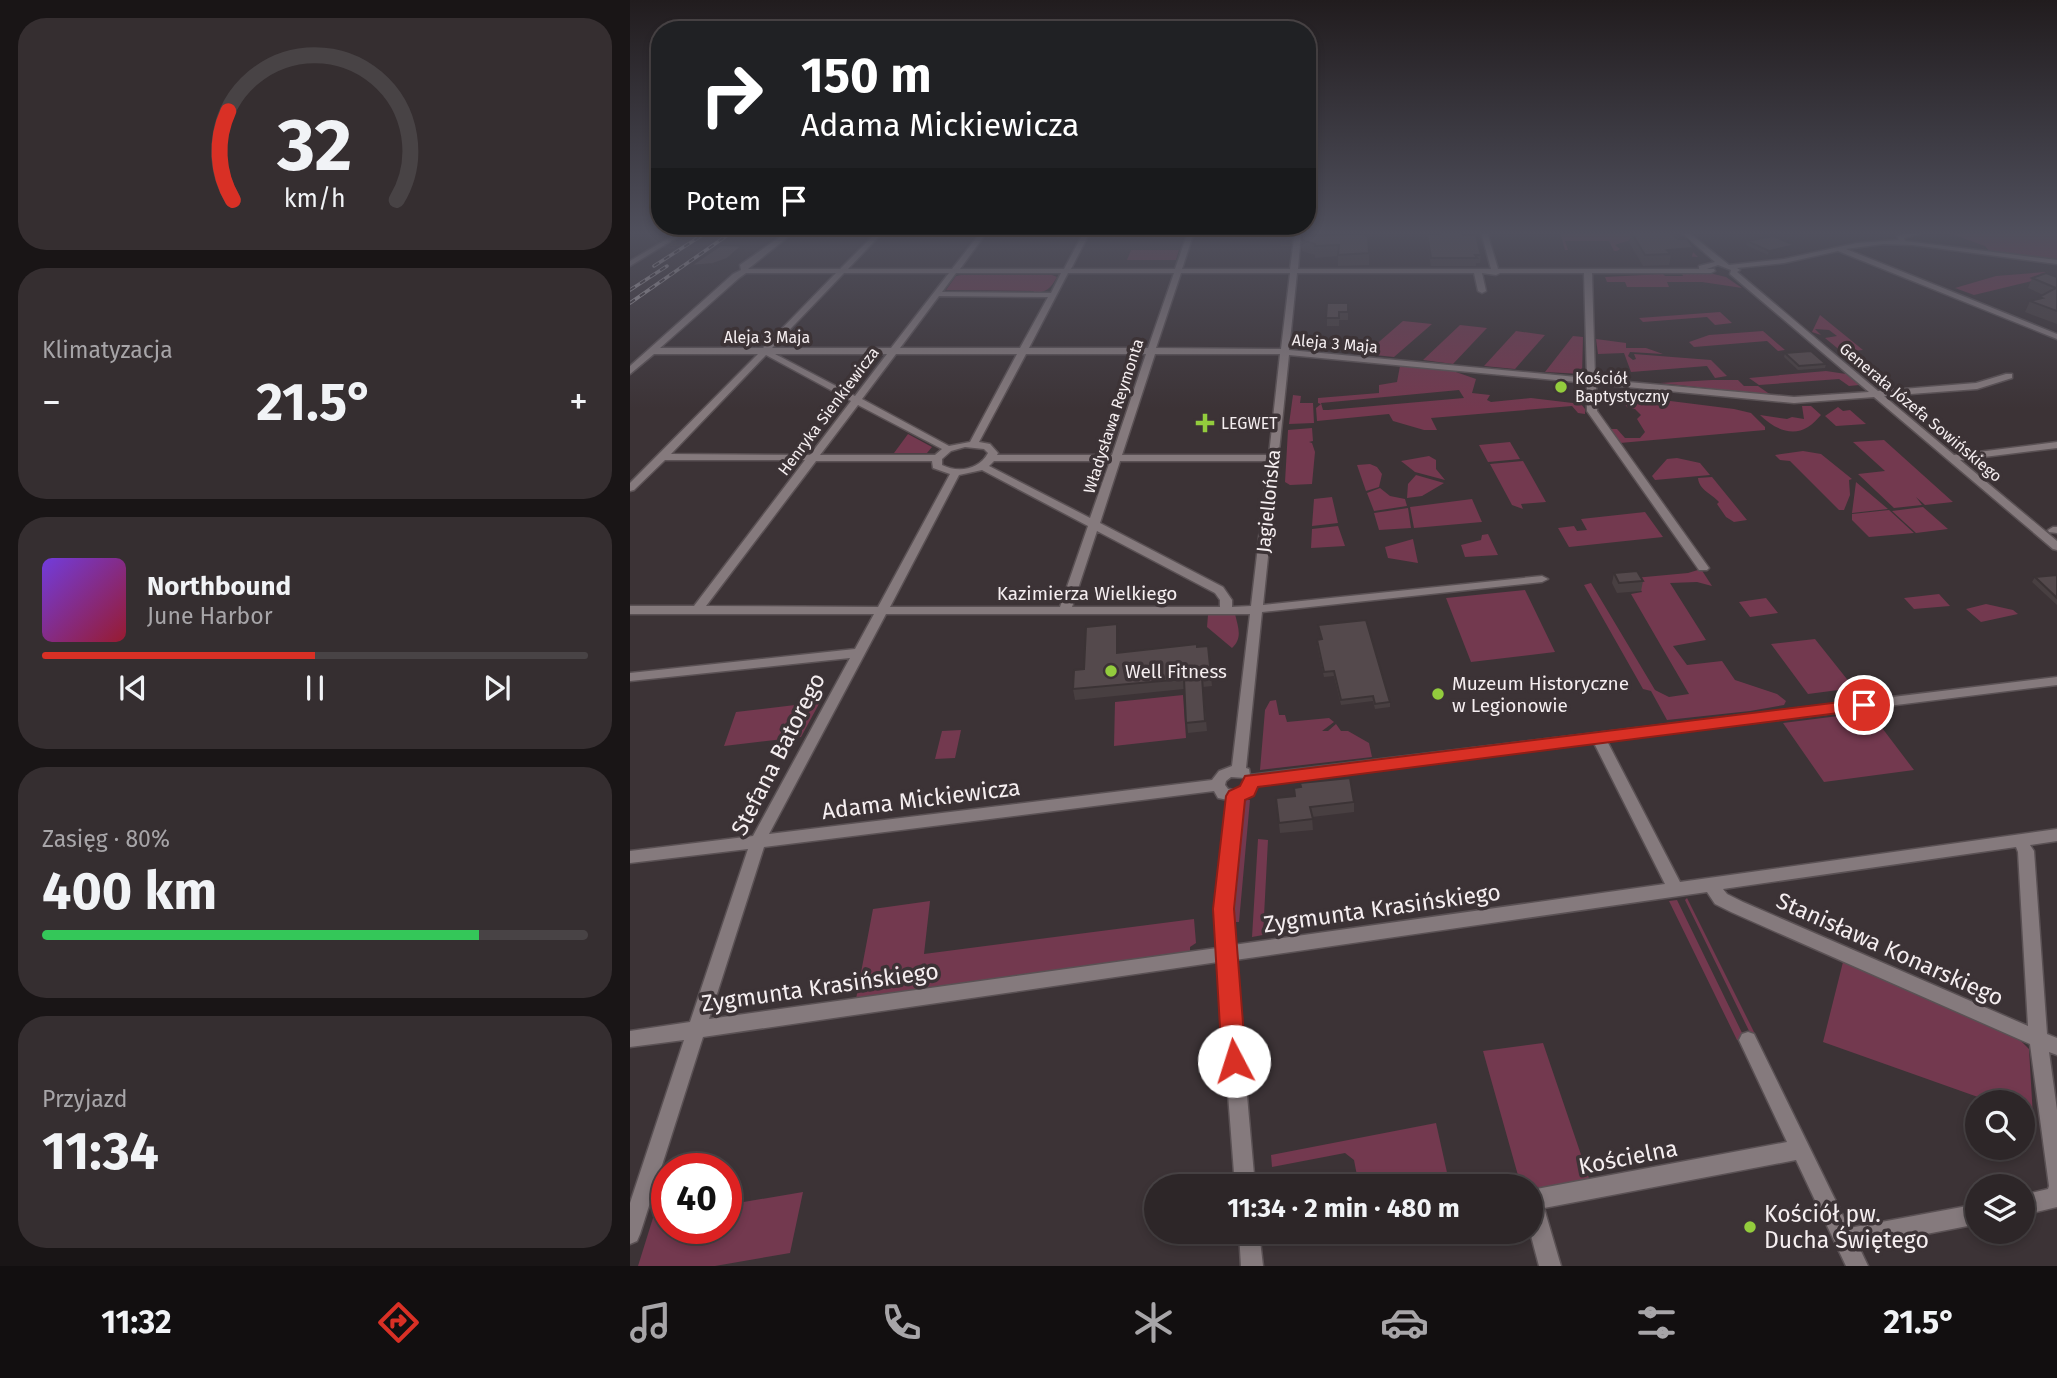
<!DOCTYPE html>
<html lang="pl">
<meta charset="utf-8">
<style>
body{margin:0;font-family:"Fira Sans",sans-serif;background:#352e30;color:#f1f3f6;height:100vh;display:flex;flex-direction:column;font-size:26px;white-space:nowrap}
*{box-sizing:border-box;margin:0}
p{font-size:23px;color:#a7a5a8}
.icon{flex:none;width:38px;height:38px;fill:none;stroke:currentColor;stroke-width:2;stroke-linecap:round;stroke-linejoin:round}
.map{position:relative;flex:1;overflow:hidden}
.panel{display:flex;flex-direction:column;gap:18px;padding:18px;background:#191516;width:630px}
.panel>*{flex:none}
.hud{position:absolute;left:21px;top:21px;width:665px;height:214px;border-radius:28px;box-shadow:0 4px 10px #0003,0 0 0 2px #484345;background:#202124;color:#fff;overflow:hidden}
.tools{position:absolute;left:1335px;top:1090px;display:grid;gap:14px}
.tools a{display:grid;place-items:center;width:70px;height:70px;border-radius:50%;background:#2d2628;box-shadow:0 4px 10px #0003,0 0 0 2px #484345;font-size:35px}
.speed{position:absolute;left:21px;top:1153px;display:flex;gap:14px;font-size:35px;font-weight:700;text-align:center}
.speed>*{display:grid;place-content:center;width:91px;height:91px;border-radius:50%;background:#2d2628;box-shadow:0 4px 10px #0003,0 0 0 2px #484345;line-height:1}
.speed .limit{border:10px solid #d22;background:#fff;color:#111}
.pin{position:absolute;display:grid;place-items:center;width:60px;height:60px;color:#fff;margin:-30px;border:4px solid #fff;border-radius:50%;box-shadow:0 2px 7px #0007}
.me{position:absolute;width:77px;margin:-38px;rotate:355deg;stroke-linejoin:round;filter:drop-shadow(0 0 5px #0008)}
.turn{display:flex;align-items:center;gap:24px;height:147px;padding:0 35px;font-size:32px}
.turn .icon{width:91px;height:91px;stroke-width:2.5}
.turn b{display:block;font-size:49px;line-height:60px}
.then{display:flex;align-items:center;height:66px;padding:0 35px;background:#0003;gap:14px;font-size:26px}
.big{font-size:52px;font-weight:700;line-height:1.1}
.panel .tile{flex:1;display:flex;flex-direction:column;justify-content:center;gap:10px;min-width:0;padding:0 24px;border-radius:28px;background:#352e30}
.panel .dial{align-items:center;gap:0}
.dial svg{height:182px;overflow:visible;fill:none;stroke:#484345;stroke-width:7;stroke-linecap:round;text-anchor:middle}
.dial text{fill:#f1f3f6;stroke:none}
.song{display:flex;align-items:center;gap:21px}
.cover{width:84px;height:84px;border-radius:10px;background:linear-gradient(135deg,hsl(260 70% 55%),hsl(350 70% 35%))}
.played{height:7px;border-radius:4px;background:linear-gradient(90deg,#d93025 50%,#484345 50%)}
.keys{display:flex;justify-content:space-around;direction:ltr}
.heat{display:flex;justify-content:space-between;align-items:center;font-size:38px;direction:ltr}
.charge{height:10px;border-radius:5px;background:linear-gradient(90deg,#34c759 80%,#484345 0)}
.trip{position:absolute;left:514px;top:1174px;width:399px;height:70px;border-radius:35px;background:#2d2628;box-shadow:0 4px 10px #0003,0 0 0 2px #484345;font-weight:700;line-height:70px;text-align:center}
.dock{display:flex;height:112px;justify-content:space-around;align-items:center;background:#120f10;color:#a7a5a8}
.dock .icon{width:49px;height:49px}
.dock .on{color:#d93025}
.dock b{font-size:32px;color:#f1f3f6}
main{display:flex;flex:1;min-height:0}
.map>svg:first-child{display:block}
.green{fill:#73394f;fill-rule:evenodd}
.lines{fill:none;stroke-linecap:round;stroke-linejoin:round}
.minor-casing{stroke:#5a5154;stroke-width:3}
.minor{fill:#857a7d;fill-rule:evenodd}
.rail-casing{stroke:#b6afb1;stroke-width:3.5}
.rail{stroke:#3c3336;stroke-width:2;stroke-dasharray:6;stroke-linecap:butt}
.wall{fill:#483f41}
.shaded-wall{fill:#3b3335}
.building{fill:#54494c;stroke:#3b3335;stroke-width:2}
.route{fill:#d93025;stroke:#8d1f18;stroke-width:2}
.poi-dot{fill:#93cc3d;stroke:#3c3336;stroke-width:2.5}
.labels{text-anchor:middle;stroke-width:7;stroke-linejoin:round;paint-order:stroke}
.far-street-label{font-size:16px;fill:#f5eef0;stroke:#3c3336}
.far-poi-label{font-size:16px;fill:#f5eef0;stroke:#3c3336;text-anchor:start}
.street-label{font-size:19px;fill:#f5eef0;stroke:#3c3336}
.poi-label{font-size:19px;fill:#f5eef0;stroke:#3c3336;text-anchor:start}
.near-street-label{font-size:23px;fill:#f5eef0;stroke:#3c3336}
.near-poi-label{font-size:23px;fill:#f5eef0;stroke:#3c3336;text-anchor:start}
</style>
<main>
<section class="panel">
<div class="tile dial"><svg viewBox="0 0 100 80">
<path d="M14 69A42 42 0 1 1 86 69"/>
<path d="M14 69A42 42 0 0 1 12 30" stroke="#d93025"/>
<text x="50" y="56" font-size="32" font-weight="700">32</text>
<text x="50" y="72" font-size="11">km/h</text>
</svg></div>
<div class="tile"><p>Klimatyzacja</p>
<div class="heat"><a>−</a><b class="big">21.5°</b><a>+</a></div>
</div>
<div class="tile">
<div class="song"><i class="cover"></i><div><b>Northbound</b><p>June Harbor</p></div></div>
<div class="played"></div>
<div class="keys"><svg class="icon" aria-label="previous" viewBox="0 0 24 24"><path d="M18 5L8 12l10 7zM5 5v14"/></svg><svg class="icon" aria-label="pause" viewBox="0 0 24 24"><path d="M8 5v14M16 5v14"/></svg><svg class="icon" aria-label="next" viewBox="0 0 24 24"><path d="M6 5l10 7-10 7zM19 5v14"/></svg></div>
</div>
<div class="tile"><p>Zasięg · 80%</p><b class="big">400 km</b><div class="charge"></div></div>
<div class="tile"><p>Przyjazd</p><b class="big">11:34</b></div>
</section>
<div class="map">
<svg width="1427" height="1266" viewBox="0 0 1427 1266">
<rect width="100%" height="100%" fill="#3c3336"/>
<path class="green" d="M930 232H1043L1068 257C1053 258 1045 245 1033 241 1017 236 996 240 985 245L990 249 987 251H984L979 241H935L938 250H935Z
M1316 232H1427V259L1360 252 1355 246Z
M501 250H549L546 260H497Z
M1415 272 1423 276 1410 273 1418 277 1344 295 1325 288 1366 276Z
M1079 273 1096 277 1112 288 1072 282H1037L1039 287H997L995 282H977L975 277 1033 274 1035 276H1053L1052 274Z
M331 275H422L427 277C421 288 416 293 403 293L404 291 316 290 326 276Z
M1090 312 1102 323 1085 325 1077 317 1013 322 1009 318Z
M1190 315 1233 350 1212 352 1195 338 1207 336 1199 330 1185 329 1191 335 1182 332Z
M773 321 802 324 764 357 735 354Z
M830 325 857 328 823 364 793 360Z
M886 331 915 335 885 369 854 366Z
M1133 331 1155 350 1148 351 1137 341 1064 347 1059 342 1079 335Z
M943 336 953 337 952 374 915 372Z
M966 339 996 343V348H1016L1033 354 1000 352 998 356 1003 360 1006 359 1004 354 1081 360 1097 376 1085 378 1077 366 1001 372 994 353 968 354Z
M770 366 823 371 846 379 842 393 860 395 857 400 861 402 901 398 951 404 955 409V414L948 413 942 406 801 418 807 430H794L763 421 759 414 687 421 686 408 691 404 688 403V398L749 393V385L767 382ZM829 390 834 398 698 410H693L691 403Z
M1196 371 1216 374 1229 385 1219 386 1209 379 1129 385 1119 378Z
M1082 380H1108L1114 386H1128L1141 395 1030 383Z
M969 392 1104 409 1121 413 1135 427V430L990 443 980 429H987L995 438H1010L1015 432 1007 419 1011 415 1005 409 998 408 991 400 975 399Z
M663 395 671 396 670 403H683L684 423 659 424Z
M1172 406H1181L1191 415C1187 419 1183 424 1178 427 1161 438 1142 427 1130 415L1157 419 1162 417 1174 419Z
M1208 407 1213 411 1220 410 1236 424 1206 426 1195 416Z
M682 428 683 441 679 442 682 443 685 452 682 484 660 485 655 482 658 430Z
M278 434 302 447 297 453H264Z
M1254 440 1323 502 1295 505 1286 497 1292 505 1264 508 1228 474 1255 471 1223 442Z
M880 442 890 459 858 462 849 445Z
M1173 451 1191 454 1222 479 1219 480 1220 495 1214 510H1209L1160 461 1150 460 1145 455Z
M799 456 806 460V469L815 480 785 472 771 461Z
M1047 458 1070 463 1080 475 1025 480 1022 476 1037 459Z
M893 461 916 502 891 504 893 509 882 505 860 464Z
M740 464 747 467 752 474 749 487 736 491 727 465Z
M786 475 814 483 792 496 777 498 778 484Z
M1082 477 1117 520 1104 522 1096 517 1087 504 1089 502C1082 494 1069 490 1068 478Z
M1226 482 1258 509 1222 513Z
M750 488 760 496 775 499 777 506 744 511 737 493Z
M702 497 708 523 682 526 684 499Z
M842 499 852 522 784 528 780 507Z
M1293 507 1318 529 1286 533 1262 511Z
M778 508 781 528 749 530 744 513Z
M1259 510 1284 533 1239 537 1222 520V514Z
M1015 512 1033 537 939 547 928 528 944 526 947 531 957 530 951 519Z
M708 526 715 546 681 548 682 529Z
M858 534 868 555 835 557 831 545 851 540 852 535Z
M783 539 788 563 758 558 755 547Z
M1071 569 1082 586 1067 582 1040 583 1076 640 1043 646 1057 665 1092 661 1105 680 1147 694 1156 701 1154 705 1120 711 1037 720 1021 691 1013 689 954 585 961 583 1025 690 1039 697 1059 694 1001 594 1012 592 1004 578 1058 573Z
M895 590 925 652 841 662 816 598Z
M1309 594 1320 606 1284 609 1274 598Z
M1136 598 1148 613 1120 617 1109 602Z
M1356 604 1383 610 1388 614 1351 622 1336 609Z
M605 614C608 627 613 638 602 648L577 627 578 615Z
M1185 639 1224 688 1178 694 1141 644Z
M553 695 556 738 484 746 485 702Z
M646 700 649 715H655L657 722 699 718 704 722 692 731H698L706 724 711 731H718L739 743 742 757 630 770 635 710 640 701Z
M190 702 171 737 94 746 106 712Z
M1240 712 1284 770 1194 782 1153 723Z
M331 730 325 758 305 759 312 731Z
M613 800H620L609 922H601Z
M628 839 638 840 633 935 622 937Z
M1057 898 1127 1038 1123 1039 1055 900Z
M1047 900 1115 1039 1107 1040 1039 901Z
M300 901 294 954 564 919 566 943 560 947V953L226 999 243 909Z
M1213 962 1389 1039 1399 1049 1403 1117 1393 1114V1102H1362L1193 1042Z
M913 1043 961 1184 901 1196V1186H891L853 1051Z
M806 1123 820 1186H729L724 1160 715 1153 642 1167 641 1155Z
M173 1192 160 1253 85 1266H8L23 1218 37 1215V1228H96V1205Z"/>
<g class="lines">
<defs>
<path id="minor" d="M49 232H56L0 266V261Z
M157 232H164L118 269H210L247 232H253L218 269H322L351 232H357L330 269H434L454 232H460L441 269H545L558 232H564L552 269H660L665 232H671L668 269H861L851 232H857L868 269H1069V266L1085 262 1051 232H1058L1099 265 1154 259 1227 243 1269 240 1267 236 1284 232H1294L1274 238 1275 241 1427 260V264L1283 245 1253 244 1216 249 1427 334V339L1208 251 1154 263 1107 268 1110 270 1107 272 1248 391 1346 383 1376 374H1382V378L1347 389 1254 396 1324 455 1427 442V448L1330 460 1427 541V550L1423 549 1244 397 1164 403 966 384 967 411 1079 568 1077 570H1069L957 411V383L659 355 633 605 912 576 918 579 912 582 632 612 616 768 619 769 620 775 1427 677V685L977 741 1050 882 1427 829V841L1400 845 1404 851 1417 1034 1427 1038V1055L1419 1052 1427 1110V1207L1393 1215V1195L1418 1189 1419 1186 1400 1044 1101 912 1085 904 1077 892 605 960 625 1186H605L588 962 73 1037 10 1234 7 1241 0 1244V1203L54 1040 0 1047V1031L60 1022 118 849 0 863V851L123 836 220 658 0 681V673L225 649 244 614H0V606H64L175 460H35L4 490 0 491V483L128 354H24L0 374V366L103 274 111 270 110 265ZM1088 265 1101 270 1100 274 1239 392 1164 397 965 379 962 273H1081L1085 271 1084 269H1077ZM116 273H206L133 348H30L109 278ZM214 273H319L261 348H142ZM326 273H431L421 293 312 292ZM438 273H544L518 348H399ZM551 273H660L651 349 526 348ZM667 273H844L848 291 852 293 856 291 852 273 866 275 870 273H954L957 378 659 350ZM309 296 418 297 390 348H270ZM145 354H257L225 396ZM266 354H387L340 442 319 446 232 399ZM396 354H516L482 455H367L368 453 360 444 349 442ZM525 354H650L639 455H492ZM136 355 221 401 180 455 41 454ZM228 405 312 449 305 455H190ZM335 447 354 449 358 453C349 470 328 473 312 465V459L321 451ZM186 461H302L303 468 320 474 248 607 76 606ZM364 461H480L460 518 359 466ZM490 461H638L621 606 602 607V600L593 587 470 523ZM352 470 458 526 430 607H260L329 475ZM467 531 585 593 590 600V607H442ZM256 614H620L602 766 589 771 582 780 139 834ZM964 743 1035 884 603 945 602 932 613 799 623 794 627 785ZM601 777 615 778 612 787 605 790 598 789 595 785 596 781ZM584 791 588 798 598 800 586 932 587 948 79 1019 134 847ZM1386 847 1388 852 1398 1026 1113 902 1097 894 1093 889Z
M1423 527H1427V533L1419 532 1418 530Z
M1118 1032 1124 1034 1219 1228 1348 1204V1224L1229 1247 1238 1266H1216L1166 1160 914 1208 931 1266H909L900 1232 901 1190 1157 1142 1109 1040 1112 1034Z
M609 1232H629L633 1266H611Z"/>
</defs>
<use href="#minor" class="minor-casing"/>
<use href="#minor" class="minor"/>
<defs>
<path id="rail" d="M24 266 77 232
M0 290 37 266
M0 303 102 232"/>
</defs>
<use href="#rail" class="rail-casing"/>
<use href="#rail" class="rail"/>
</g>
<path class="wall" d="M807 232H835L834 235 851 255 850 263H846V266H801L797 242V234H807Z
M1001 232 1061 260 1040 261 1039 265 1013 266 999 242Z
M672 236 739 253V265L708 266V256L685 258V255L672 251Z
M1117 241 1165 245 1164 249 1138 255 1116 245Z
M1427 277V324L1395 312 1400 301 1409 299 1413 295 1398 288 1402 278Z
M697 303H718V320H709V326H697Z
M1155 353 1196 364 1195 368 1168 370 1154 357Z
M984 573 1013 581 1011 591 987 593 982 583Z
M1427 575V605L1402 582 1405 577Z
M688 625 760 702V707L745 709 743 701 711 705 704 676 694 677 687 645V640L691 639Z
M489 634V653L578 646 582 686 573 687 577 731 558 733 554 689 445 700 443 689 454 669Z
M664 788 724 802V812L682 817 683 830 650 833 646 798 665 796Z"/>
<path class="shaded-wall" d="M1165 245 1164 249 1138 255 1139 251Z
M112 246 116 257 101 270 87 275 65 278 60 266Z
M1064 248 1061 260 1040 261 1041 254 1037 250Z
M487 624 489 634V663L487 653Z"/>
<path class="building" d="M808 232H834L833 235H846L851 255H845L847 258H801L797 234H809Z
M1001 232H1039L1048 239H1057L1064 248 1037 250 1041 254 1015 255Z
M732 234 738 236 739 253 708 255 709 245 685 246V244L672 240V236Z
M1143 236 1165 245 1139 251 1117 241Z
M91 245 112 246 97 259 83 264 60 266Z
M1416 273 1427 277V311L1400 301 1412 298 1409 297 1426 288 1402 278Z
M697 303H718V312H709V318H696Z
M1181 351 1196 364 1169 366 1155 353Z
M1007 571 1013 581 989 583 984 573Z
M1427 575V598L1405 577Z
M736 620 760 702 745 704 743 696 711 700 704 671 694 672 687 640 692 639 688 625Z
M487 624V653L567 644V647L578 646 581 676 572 677 575 721 556 723 554 679 443 689 444 670 454 669 456 627Z
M720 778 724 802 680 807 683 819 649 823 646 798 665 796 664 788 671 787 670 783Z"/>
<linearGradient id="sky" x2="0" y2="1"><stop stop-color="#211c1e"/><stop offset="0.57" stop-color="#50505d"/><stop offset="1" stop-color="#50505d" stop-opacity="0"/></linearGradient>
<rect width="1427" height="409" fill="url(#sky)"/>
<path class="route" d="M1234 699 1243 705 1240 709 628 787 624 796 615 800 604 909 616 1061 612 1069 604 1072 596 1069 592 1061 583 909 596 796 599 791 610 786 615 776Z"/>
<g class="poi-dot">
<circle cx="931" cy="387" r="7"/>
<path d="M571.5 412.5h7v7h7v7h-7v7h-7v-7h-7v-7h7z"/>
<circle cx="481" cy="671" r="7"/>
<circle cx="808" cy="694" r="7"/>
<circle cx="1120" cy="1227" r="7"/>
</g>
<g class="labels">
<g class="far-street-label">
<text x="137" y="343">Aleja 3 Maja</text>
<text transform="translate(705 343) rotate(5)" y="6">Aleja 3 Maja</text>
<text transform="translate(198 411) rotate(-53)" y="6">Henryka Sienkiewicza</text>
<text transform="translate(1291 412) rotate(40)" y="6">Generała Józefa Sowińskiego</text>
<text transform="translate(483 416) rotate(-72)" y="6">Władysława Reymonta</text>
</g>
<g class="far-poi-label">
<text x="945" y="384">Kościół<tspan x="945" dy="18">Baptystyczny</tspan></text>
<text x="591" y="429">LEGWET</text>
</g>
<g class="street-label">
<text transform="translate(638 501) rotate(-84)" y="7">Jagiellońska</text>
<text x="457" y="600">Kazimierza Wielkiego</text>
</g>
<g class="poi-label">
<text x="495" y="678">Well Fitness</text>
<text x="822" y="690">Muzeum Historyczne<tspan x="822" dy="22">w Legionowie</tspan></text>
</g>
<g class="near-street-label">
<text transform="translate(148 754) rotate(-63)" y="8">Stefana Batorego</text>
<text transform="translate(291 799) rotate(-7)" y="8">Adama Mickiewicza</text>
<text transform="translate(752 908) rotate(-8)" y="8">Zygmunta Krasińskiego</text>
<text transform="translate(1260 949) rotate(24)" y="8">Stanisława Konarskiego</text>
<text transform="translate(190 987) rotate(-8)" y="8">Zygmunta Krasińskiego</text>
<text transform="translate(998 1157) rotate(-11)" y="8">Kościelna</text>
</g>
<g class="near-poi-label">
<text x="1134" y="1222">Kościół pw.<tspan x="1134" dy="26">Ducha Świętego</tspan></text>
</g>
</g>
</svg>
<div class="tools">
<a><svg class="icon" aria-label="search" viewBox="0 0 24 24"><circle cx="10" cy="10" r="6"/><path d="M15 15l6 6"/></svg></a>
<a><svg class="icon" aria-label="layers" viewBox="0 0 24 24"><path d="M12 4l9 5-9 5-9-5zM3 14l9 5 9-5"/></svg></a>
</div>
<div class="speed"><div class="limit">40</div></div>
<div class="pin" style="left:1234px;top:705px;background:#d93025"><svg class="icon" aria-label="arrive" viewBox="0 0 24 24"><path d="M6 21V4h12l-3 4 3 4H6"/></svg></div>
<svg class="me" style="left:604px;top:1061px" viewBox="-20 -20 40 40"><circle r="19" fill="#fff"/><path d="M0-13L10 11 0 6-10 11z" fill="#d93025"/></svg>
<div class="trip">11:34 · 2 min · 480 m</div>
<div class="hud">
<div class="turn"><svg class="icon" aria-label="right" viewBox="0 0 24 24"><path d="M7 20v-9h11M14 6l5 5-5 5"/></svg><div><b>150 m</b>Adama Mickiewicza</div></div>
<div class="then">Potem<svg class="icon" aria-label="arrive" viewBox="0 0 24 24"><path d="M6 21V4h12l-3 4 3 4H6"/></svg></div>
</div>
</div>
</main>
<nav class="dock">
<b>11:32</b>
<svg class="icon on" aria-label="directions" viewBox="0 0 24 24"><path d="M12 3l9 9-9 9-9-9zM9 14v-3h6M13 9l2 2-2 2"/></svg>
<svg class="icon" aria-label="music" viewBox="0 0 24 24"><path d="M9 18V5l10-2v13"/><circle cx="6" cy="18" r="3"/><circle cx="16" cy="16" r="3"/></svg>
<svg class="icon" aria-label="phone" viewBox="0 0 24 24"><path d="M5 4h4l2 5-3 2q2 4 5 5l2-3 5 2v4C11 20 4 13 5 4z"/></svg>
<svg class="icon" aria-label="climate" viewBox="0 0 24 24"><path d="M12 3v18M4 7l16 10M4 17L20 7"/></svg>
<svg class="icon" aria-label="car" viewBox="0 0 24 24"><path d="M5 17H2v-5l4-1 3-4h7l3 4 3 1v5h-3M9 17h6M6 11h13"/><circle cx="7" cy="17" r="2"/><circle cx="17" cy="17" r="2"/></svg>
<svg class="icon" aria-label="filters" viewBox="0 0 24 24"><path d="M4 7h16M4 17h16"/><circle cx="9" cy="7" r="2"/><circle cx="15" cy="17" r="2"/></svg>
<b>21.5°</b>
</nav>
